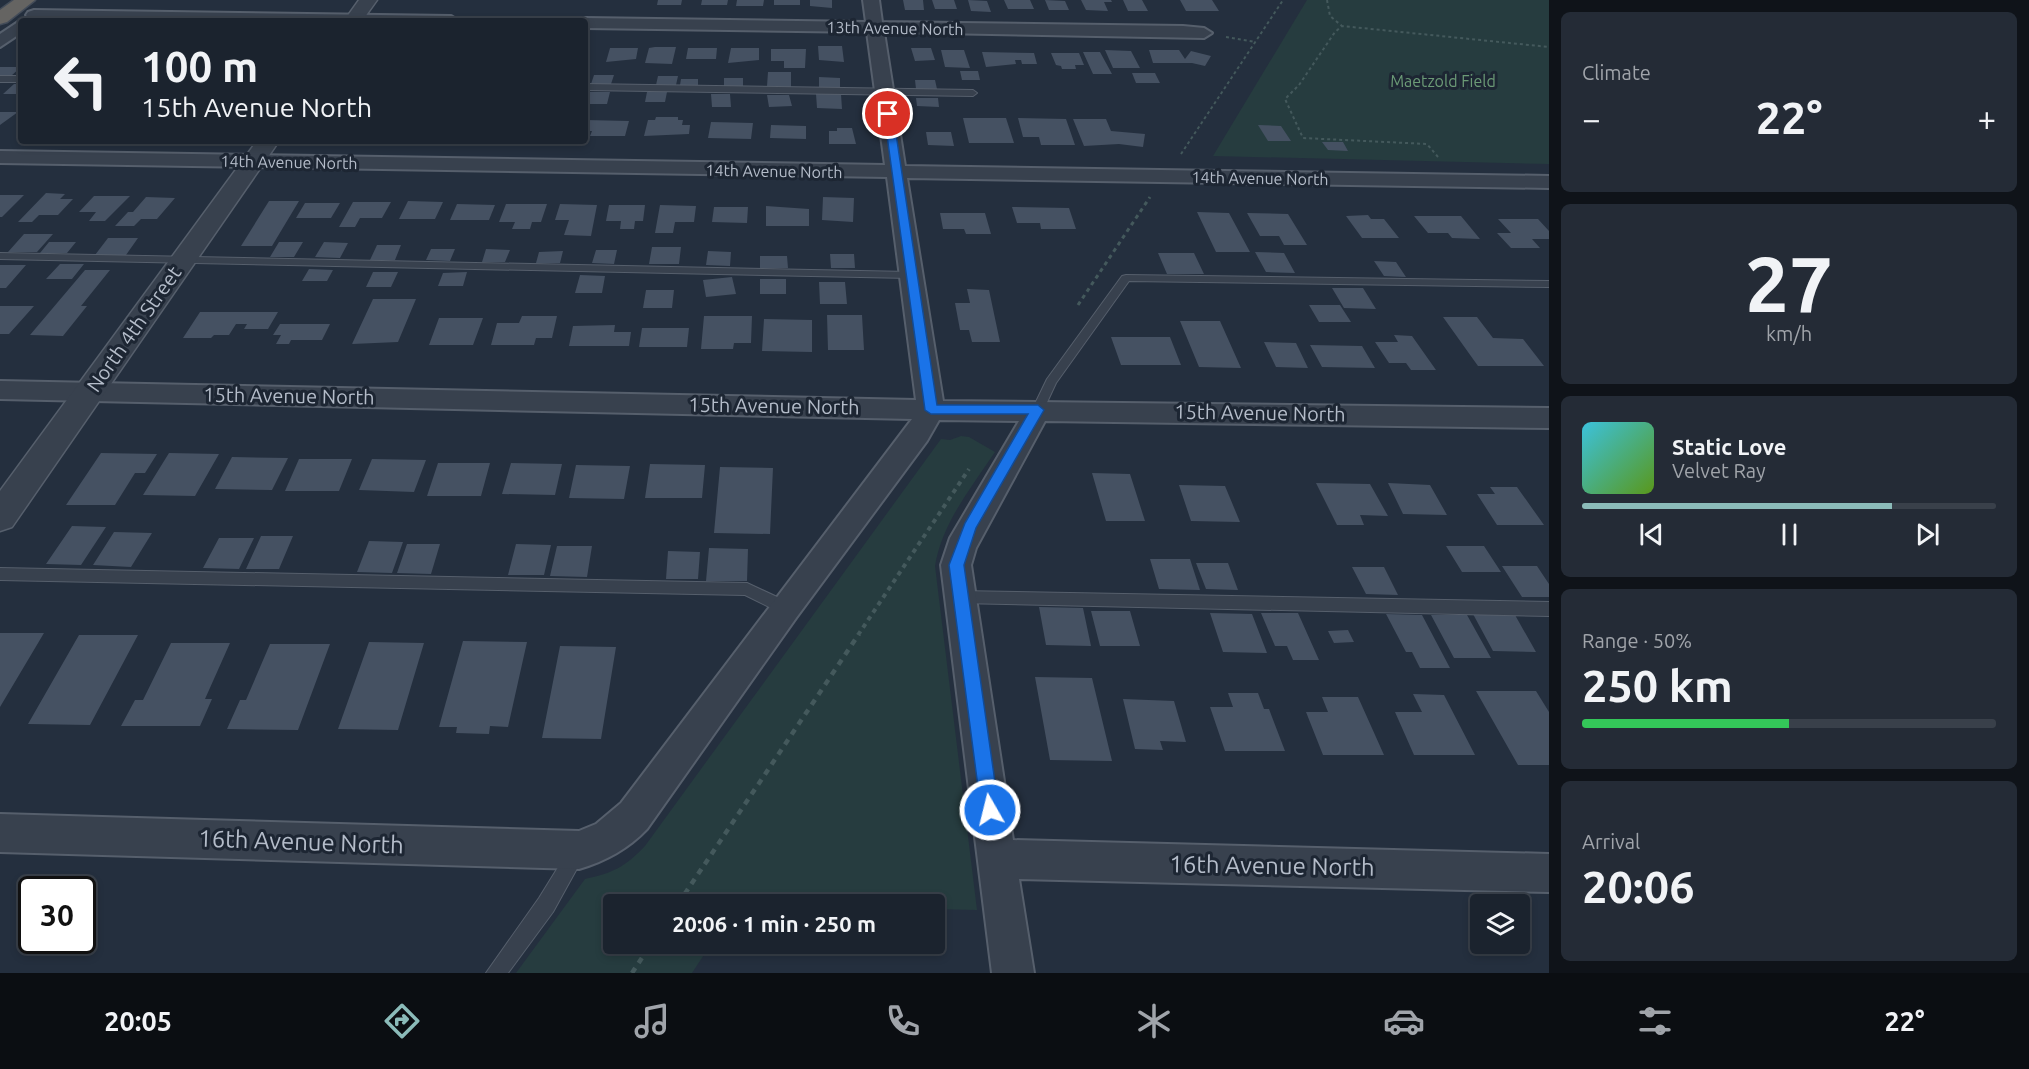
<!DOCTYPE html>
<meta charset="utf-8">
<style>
body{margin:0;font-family:Ubuntu,sans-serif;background:#242b36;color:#f1f3f6;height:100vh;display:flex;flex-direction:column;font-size:22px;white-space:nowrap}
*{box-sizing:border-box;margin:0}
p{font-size:20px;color:#a0a4aa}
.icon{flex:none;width:33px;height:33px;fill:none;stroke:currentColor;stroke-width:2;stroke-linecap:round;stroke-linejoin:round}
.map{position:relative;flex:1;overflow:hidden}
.side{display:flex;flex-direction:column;gap:12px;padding:12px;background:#0f1319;width:480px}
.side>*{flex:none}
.hud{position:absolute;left:18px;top:18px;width:570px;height:126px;border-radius:6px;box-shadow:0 3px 9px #0003,0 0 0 2px #39404a;background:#1b232e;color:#f1f3f6;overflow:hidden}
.fabs{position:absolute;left:1470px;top:894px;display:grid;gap:12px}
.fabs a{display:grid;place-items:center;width:60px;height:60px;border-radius:6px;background:#1b232e;box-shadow:0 3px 9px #0003,0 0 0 2px #39404a;font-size:30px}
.speed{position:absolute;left:18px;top:876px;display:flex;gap:12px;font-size:30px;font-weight:700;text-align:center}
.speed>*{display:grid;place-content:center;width:78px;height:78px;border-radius:50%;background:#1b232e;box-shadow:0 3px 9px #0003,0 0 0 2px #39404a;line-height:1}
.speed .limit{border:3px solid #111;border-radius:9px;background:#fff;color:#111}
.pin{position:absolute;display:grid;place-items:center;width:51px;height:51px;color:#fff;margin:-26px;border:3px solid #fff;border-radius:50%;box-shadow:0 2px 6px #0007}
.me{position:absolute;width:66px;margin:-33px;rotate:352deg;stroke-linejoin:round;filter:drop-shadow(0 0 4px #0008)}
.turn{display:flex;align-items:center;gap:21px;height:126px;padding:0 24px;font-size:27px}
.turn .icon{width:78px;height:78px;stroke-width:2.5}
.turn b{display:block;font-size:42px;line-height:51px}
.big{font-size:45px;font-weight:600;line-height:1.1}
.side .widget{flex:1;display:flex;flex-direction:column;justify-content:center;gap:9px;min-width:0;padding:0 21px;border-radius:9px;background:#242b36}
.side .dial{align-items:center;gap:0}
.dial b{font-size:78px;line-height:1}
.song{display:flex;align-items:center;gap:18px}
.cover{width:72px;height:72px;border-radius:9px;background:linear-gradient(135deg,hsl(190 70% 55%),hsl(90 70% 35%))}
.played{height:6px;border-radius:3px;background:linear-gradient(90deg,#8bbbb9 75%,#39404a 75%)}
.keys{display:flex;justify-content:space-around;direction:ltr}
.heat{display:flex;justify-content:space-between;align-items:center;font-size:33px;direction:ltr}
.charge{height:9px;border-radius:4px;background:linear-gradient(90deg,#34c759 50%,#39404a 0)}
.trip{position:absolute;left:603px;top:894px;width:342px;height:60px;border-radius:6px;background:#1b232e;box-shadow:0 3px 9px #0003,0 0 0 2px #39404a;font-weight:600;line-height:60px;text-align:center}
.dock{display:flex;height:96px;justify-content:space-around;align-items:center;background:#0b0e12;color:#a0a4aa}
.dock .icon{width:42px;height:42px}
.dock .current{color:#8bbbb9}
.dock b{font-size:27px;color:#f1f3f6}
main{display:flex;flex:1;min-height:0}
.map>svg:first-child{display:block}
.green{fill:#263c3f}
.building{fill:#455162}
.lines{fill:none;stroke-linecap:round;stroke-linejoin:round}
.service-casing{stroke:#565f6c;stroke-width:2}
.minor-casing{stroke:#565f6c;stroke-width:4}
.tertiary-casing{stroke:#565f6c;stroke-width:3}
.trunk-casing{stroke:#434c59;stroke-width:3}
.path-far3{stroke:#44595c;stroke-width:2;stroke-dasharray:3 3;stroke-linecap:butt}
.path-far2{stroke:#44595c;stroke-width:3;stroke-dasharray:4 4;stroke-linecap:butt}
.path-far1{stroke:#44595c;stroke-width:4;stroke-dasharray:4.5 4.5;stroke-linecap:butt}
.path{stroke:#44595c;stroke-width:4.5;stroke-dasharray:6 6;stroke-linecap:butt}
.service{fill:#38414e;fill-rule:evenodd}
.minor{fill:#38414e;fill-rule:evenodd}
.tertiary{fill:#38414e;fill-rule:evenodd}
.trunk{fill:#656462;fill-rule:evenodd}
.route{fill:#1a73e8;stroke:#114b97;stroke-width:1.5}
.labels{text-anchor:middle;stroke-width:6;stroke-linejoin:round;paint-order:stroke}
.far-street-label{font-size:16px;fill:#b4bcc9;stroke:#1d2633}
.far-park-label{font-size:16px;fill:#6b9a76;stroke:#1d2633}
.street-label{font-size:20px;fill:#b4bcc9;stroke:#1d2633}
.near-street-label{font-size:24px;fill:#b4bcc9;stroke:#1d2633}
</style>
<main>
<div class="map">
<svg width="1549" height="973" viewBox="0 0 1549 973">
<rect width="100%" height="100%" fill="#242f3e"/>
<path class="green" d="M1307 0H1549V164L1213 156Z
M961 436 969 437 995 452C971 488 942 523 935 566L977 910 935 909 934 904H614V944H711L692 973H516L585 879C613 873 625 867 645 846L941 439 950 440Z"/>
<path class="building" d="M658 0H682L681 5H657Z
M702 0H728L727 5H701Z
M737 0H764L763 6H736Z
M774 0H800V5H774Z
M810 0H832V8L810 6Z
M903 0H923L924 10H905Z
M932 0H954L957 9H935Z
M968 0 987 1 991 12 971 11Z
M1004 0H1030L1034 9H1008Z
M1045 0 1065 1 1069 10H1049Z
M1081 0H1111L1112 2H1104L1108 11 1086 10Z
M1123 0H1142L1148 11H1128Z
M1180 0H1212L1219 11H1186Z
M818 46H842L844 62 819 60Z
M655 47H676L672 64 645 63 649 48Z
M610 48H638L636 59 606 62Z
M688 48H717L716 59H686Z
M731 48H759V60L728 63Z
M911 48H931L935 60 915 61Z
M771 49H806L805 68H784V61H771Z
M941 50H964L970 68 945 67Z
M1105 50 1131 51 1140 68H1113Z
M1149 50H1179L1185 59 1191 51 1211 56 1205 66 1192 63H1153Z
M982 52 1034 53 1037 64H1022L1021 60H1015L1016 64 986 67Z
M1083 52H1100L1112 74H1093Z
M1051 53H1079L1084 65H1075L1076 69H1062L1061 66 1056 65Z
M0 67H21L11 76H0Z
M960 71H978L980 80H962Z
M768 72H791V87L767 86Z
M1132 73H1155L1160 83H1136Z
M594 75H614L611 84H591Z
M658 76H678L676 85H656Z
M819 77 840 78V87H819Z
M724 78H743V86H724Z
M681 79H698V85H680Z
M915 80H935L937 89H916Z
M14 84H21V94H3Z
M588 92H610L607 104H585Z
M647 92H667L665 102H645Z
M711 94H730L731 107H712Z
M816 94H841L842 109 817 108Z
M767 95H789L792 106 769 107Z
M916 98H938L939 107 917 106Z
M0 112H18L0 125Z
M656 117H678V120H683L682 125H690L689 134 644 136 648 120H655Z
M963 118H1006L1014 143H969Z
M1018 118 1066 119 1075 145H1041L1039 137H1023Z
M1073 119H1106L1111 131 1145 134 1143 147 1119 144 1084 146Z
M585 120 629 121 625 136H590L592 131H585Z
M711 122 753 123 751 139 708 138Z
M771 125 806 126V139L770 138Z
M1258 125 1281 126 1291 141H1268Z
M837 128H852L856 144H829V131H837Z
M926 132H951L954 146 928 145Z
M1322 142H1343L1348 151 1328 150Z
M46 193 65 194 60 199H73L58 215H39L32 222H18Z
M0 195H24L2 217H0Z
M94 196H130L105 221H89L96 212H79Z
M146 197 175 198 157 219H141L134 226H115L128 212H133Z
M823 197 854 198 853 222 822 220Z
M269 201H299L272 246H241Z
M408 201 443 202 435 219H399Z
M353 202H391L382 218H360L355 227H339Z
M305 203H340L331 218H296Z
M457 204 495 205 489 220H450Z
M506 204H547L541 222H532L530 229H512L515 222H499Z
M560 204 597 205 591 236 564 235 569 220H555Z
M609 205H645L643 221H635L634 229H620L621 221H606Z
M660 205 696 206 694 222H675L673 233H655Z
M766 206 809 209V226H766Z
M714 207H748L747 223 712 222Z
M1012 207 1069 208 1076 229H1041L1040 223H1017Z
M1197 212 1229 213 1250 252H1216Z
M940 213H985L991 234H966L964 229H943Z
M1247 213 1288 214 1307 245H1284L1279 236H1260Z
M1368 215 1371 219H1384L1399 238H1362L1346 216Z
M1414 216H1461L1480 239 1452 238 1448 233H1428Z
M1498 219H1538L1549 231V239H1532L1540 248H1511L1497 233H1511Z
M24 234H53L37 252H8Z
M108 238H138L126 255H95Z
M49 242H76L67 253H40Z
M279 242H303L294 257H270Z
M324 242 348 243 340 258 315 257Z
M377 245H401L395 260H370Z
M652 247H681L679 264H649Z
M431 249H455L450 261 426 260Z
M486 249 510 250 505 262H482Z
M596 250H617L614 264 592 263Z
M563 251 560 263H536L539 252Z
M708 251 731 252 730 266 706 265Z
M1255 252 1284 253 1295 273 1266 272Z
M1158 253H1194L1204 274H1167Z
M830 254H854L855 268H831Z
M760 256H787L788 268H760Z
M1374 261 1396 262 1406 277 1384 276Z
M60 264H84L72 279H46Z
M0 265H26L6 288H0Z
M309 269 333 270 327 281H302Z
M85 270H110L81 306H87L63 336 30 335Z
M373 272H398L391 287H366Z
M467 272 463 286H438L443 273Z
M580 275 605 276 602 293H575Z
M732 277 736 294 706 297 703 280Z
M760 279H786V294H760Z
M819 282H845L847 304H820Z
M1332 288H1363L1376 309 1344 308Z
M967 289 989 290 1000 342H972L969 330H960L955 303H970Z
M646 290H674L672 308H643Z
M373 299H416L398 342 352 344Z
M1309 305H1340L1351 322H1319Z
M0 306H34L9 334H0Z
M200 312H278L268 329H244L247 324H236L229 335H214L211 338H183Z
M827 315H862L864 350H828Z
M522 316H557L552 338H536L534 345H491L497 323H519Z
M704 316H752L751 343H734L733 349H701Z
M1443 317H1477L1493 338 1523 339 1544 366H1478Z
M439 318H483L473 345H429Z
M764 319 812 320V352L762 351Z
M1180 321H1220L1241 368 1199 367Z
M280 324H330L322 340H291L289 344H276L281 335H273Z
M615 325 614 332H631L629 346H569L573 326Z
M642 328H689L687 347H639Z
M1394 335 1412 336 1436 370H1411L1406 363H1389L1375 342H1398Z
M1111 337H1170L1181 365H1121Z
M1264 342 1296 343 1308 368 1276 367Z
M1310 345 1362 346 1375 368 1322 367Z
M101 453 157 454 145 473H135L115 505H66Z
M169 453 219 454 195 496 143 495Z
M232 457 288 458 272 490 215 489Z
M299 459H352L339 491H285Z
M372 459 426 460 414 492 359 490Z
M438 463H490L481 496H427Z
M511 463 562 464 555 495 502 494Z
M650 464 705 465 702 498H645Z
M576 465 630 466 624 499 569 498Z
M720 467 773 468 770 534 714 533Z
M1092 473 1130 474 1145 521H1106Z
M1316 483 1370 484 1388 516 1360 515 1364 525H1337Z
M1388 483 1430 485 1447 515 1403 514Z
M1179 485 1225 486 1240 522 1191 521Z
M1490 487H1517L1544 525H1497L1477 494H1495Z
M72 526 106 527 81 565 46 564Z
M114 532 152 533 131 567 93 565Z
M261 536H293L279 569H246Z
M219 538H254L239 569 203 568Z
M369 541 403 542 392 573 357 572Z
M407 544H440L431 574 397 573Z
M516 544 551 545 544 575H508Z
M557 546H592L587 577 550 576Z
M1446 546H1484L1501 572H1462Z
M709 548 748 549 747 581H706Z
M668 551 700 552 698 579H666Z
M1150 559H1190L1200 590 1159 589Z
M1196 563H1228L1238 590 1206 589Z
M1502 566H1537L1549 584V597H1522Z
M1352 567H1384L1398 595 1366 594Z
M1039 607 1083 608 1091 646 1046 645Z
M1091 611H1130L1140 646H1100Z
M1210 613 1252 614 1267 653 1223 652Z
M1261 613H1298L1319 660H1293L1287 646H1275Z
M1386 614 1422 615 1450 668H1420L1412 652H1406Z
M1473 614 1515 615 1536 652 1493 651Z
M1431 615H1467L1491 658H1454Z
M1348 630 1354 642 1334 643 1328 631Z
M0 633H44L0 707Z
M79 635H138L90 725 28 724Z
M463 641 527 642 508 727 490 726 489 734 456 733 457 727H439Z
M369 642 424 643 398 730 338 729Z
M171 643H230L205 699H212L200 726H121L135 700H143Z
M270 644H330L298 730 227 729 240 700H246Z
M560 646 616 647 601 739 542 738Z
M1035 677 1092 678 1112 761 1050 760Z
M1476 691H1536L1549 712V765H1518Z
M1228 693H1258L1264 709H1269L1285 751H1225L1210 707H1233Z
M1413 694 1444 695 1475 755H1414L1395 712H1422Z
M1322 697H1358L1384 755H1323L1306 712H1328Z
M1123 699 1174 701 1186 742 1160 741 1163 750 1135 749Z"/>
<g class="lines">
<defs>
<path id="service" d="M0 76H21V82H0Z
M585 84 973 90 977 93 973 96 585 90Z
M0 253 910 272 915 275 910 278 0 259Z
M1126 275 1549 281V287L1129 281 1056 383 1042 413H1034L1032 410 1047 379 1122 276Z
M0 568 747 583 790 603 793 608 790 613 785 615 745 595 0 580Z
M959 591 1549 602V616L959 603 954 602 952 597 954 592Z
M576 845 582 848 585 854 553 912 508 973H486L539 898 570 848Z"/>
<path id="minor" d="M863 0H879L882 22 1183 26 1204 28 1212 33 1204 38 884 32 905 166 1549 176V188L907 178 943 401 1549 408V428L1045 421 976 548 971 565 1013 840 1549 854V892L1019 879 1034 973H992L941 565 950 538 1019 421 939 420 927 441 796 618 647 829C628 849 606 861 579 869L0 852V814L579 831 596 824 621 803 912 419 0 399V381L916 400 887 177 0 163V151L885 165 867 32 585 28V21H578L585 18 866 22Z
M34 10 451 16 459 21 28 18 26 15 28 12Z
M21 20 24 21H21V33L0 47V34Z"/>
<path id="tertiary" d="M359 0H377L362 21H344Z
M257 141H279L12 527 0 531V491Z"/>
<path id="trunk" d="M14 0H35L7 22 0 24V10Z"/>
</defs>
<use href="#service" class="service-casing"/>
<use href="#minor" class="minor-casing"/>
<use href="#tertiary" class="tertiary-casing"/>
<use href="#trunk" class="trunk-casing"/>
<path class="path-far3" d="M1327 0 1330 16 1342 26
M1226 37 1255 42
M1181 154 1283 0
M1438 157 1427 144 1303 138 1285 99 1299 85 1335 32 1342 26 1549 47"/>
<path class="path-far2" d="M1078 305 1150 197"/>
<path class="path-far1" d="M858 635 969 469"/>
<path class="path" d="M678 904 859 634
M632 973 651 944"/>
<use href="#service" class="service"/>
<use href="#minor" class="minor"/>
<use href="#tertiary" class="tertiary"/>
<use href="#trunk" class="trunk"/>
</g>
<path class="route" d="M888 111 893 114 937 405H1038L1044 410 976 528 964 565 999 810 996 816 990 819 983 816 981 810 949 565 965 523 1028 414H931L925 410 884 114Z"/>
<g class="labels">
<g class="far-street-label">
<text transform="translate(895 28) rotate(1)" y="6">13th Avenue North</text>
<text transform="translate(289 162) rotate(1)" y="6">14th Avenue North</text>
<text transform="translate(774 171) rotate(1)" y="6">14th Avenue North</text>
<text transform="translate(1260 178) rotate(1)" y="6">14th Avenue North</text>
</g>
<g class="far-park-label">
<text x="1443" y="87">Maetzold Field</text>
</g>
<g class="street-label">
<text transform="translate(134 329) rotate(-55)" y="7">North 4th Street</text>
<text transform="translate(289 396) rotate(1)" y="7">15th Avenue North</text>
<text transform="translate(774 406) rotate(1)" y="7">15th Avenue North</text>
<text transform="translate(1260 413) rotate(1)" y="7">15th Avenue North</text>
</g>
<g class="near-street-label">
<text transform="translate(301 842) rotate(2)" y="8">16th Avenue North</text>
<text transform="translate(1272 866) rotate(1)" y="8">16th Avenue North</text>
</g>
</g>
</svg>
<div class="fabs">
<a><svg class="icon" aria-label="layers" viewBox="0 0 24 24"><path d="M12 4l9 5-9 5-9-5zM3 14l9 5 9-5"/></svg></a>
</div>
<div class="speed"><div class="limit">30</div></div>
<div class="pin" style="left:888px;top:114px;background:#d93025"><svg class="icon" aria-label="arrive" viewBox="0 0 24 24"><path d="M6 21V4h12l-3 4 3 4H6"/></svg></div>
<svg class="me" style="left:990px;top:810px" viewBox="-20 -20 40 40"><circle r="17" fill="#1a73e8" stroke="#fff" stroke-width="3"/><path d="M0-11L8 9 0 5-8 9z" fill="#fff"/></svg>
<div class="trip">20:06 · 1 min · 250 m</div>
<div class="hud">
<div class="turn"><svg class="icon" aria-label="left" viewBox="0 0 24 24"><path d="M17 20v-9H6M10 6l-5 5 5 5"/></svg><div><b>100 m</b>15th Avenue North</div></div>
</div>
</div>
<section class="side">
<div class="widget"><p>Climate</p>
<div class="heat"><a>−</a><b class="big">22°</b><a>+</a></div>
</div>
<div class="widget dial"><b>27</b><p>km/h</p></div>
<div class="widget">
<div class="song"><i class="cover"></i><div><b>Static Love</b><p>Velvet Ray</p></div></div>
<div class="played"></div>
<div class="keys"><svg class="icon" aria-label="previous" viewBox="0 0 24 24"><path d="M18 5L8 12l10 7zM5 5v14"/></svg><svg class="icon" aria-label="pause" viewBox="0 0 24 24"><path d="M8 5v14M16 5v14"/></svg><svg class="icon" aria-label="next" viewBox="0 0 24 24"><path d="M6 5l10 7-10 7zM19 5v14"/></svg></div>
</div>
<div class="widget"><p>Range · 50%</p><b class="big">250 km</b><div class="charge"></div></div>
<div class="widget"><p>Arrival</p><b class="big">20:06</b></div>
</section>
</main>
<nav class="dock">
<b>20:05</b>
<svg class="icon current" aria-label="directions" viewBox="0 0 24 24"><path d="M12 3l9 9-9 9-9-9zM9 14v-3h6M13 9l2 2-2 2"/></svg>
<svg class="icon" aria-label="music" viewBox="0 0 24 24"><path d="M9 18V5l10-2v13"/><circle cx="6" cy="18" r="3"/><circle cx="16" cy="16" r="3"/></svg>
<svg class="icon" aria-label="phone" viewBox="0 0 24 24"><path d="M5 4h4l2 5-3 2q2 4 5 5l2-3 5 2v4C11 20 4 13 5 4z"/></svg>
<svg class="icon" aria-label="climate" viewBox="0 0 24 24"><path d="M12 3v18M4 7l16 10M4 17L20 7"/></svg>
<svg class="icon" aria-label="car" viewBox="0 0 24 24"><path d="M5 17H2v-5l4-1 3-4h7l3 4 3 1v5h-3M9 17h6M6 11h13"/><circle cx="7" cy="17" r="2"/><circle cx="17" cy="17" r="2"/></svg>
<svg class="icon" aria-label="filters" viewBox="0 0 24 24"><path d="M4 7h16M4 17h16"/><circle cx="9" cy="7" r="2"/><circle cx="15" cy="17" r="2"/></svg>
<b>22°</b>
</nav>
